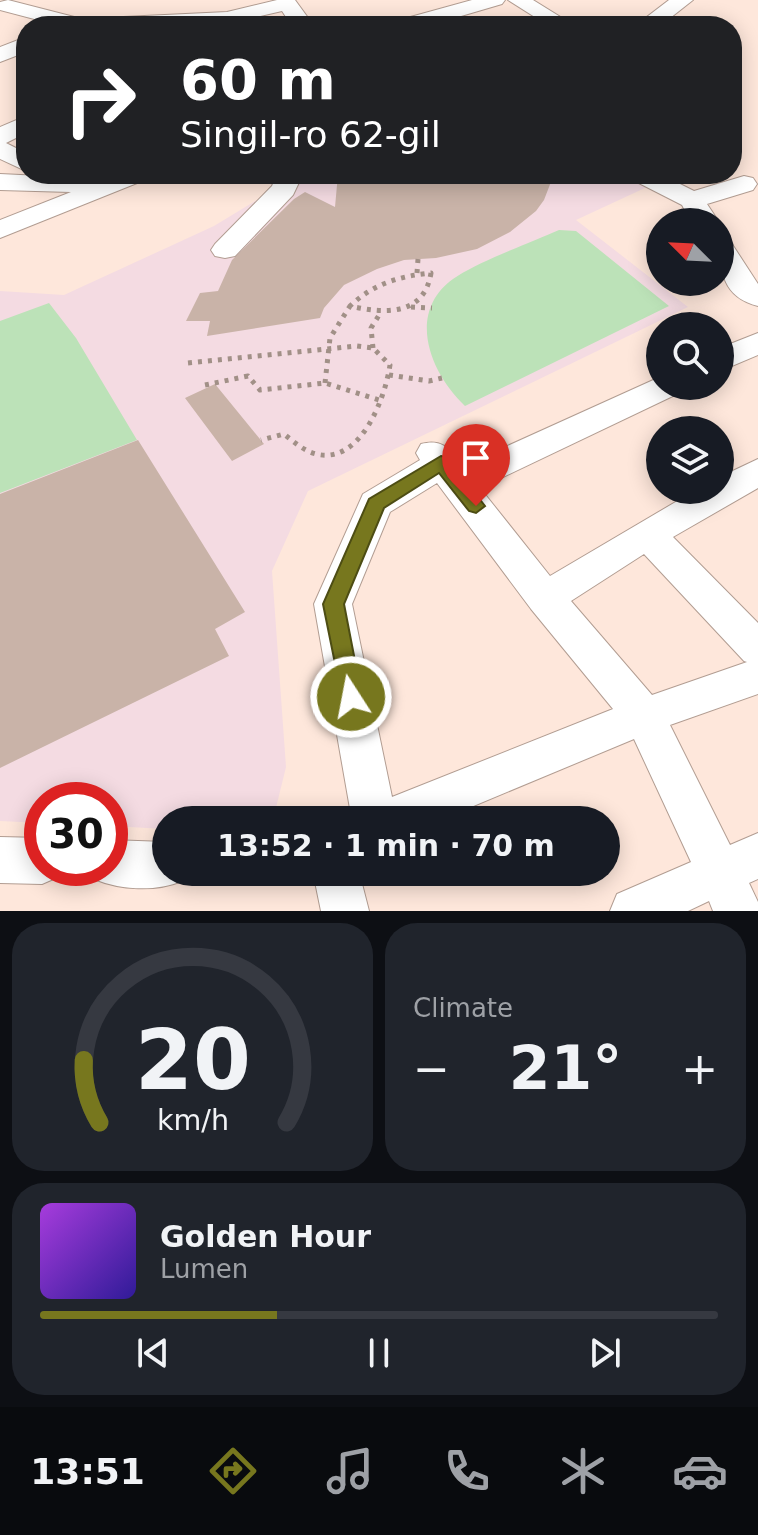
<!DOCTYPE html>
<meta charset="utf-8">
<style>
body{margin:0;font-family:"DejaVu Sans",sans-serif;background:#20242c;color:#f1f3f6;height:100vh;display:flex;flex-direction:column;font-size:30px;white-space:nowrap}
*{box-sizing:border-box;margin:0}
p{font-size:26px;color:#9ea1a6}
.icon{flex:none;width:44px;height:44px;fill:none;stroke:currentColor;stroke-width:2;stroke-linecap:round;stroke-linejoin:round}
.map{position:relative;height:911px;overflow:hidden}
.details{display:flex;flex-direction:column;gap:12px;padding:12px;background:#0d0f14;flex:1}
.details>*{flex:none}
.top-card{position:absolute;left:16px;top:16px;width:726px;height:168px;border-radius:32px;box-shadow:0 4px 20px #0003;background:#202124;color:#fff;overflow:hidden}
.needle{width:52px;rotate:294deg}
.controls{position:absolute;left:646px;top:208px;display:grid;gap:16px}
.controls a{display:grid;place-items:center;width:88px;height:88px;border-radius:50%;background:#171b24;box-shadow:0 4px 20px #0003;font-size:40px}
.speed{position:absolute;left:24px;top:782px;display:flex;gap:16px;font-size:40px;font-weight:700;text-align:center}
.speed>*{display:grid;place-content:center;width:104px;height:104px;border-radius:50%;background:#171b24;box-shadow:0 4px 20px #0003;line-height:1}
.speed .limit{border:12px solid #d22;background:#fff;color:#111}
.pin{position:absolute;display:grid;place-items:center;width:68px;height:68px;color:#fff;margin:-82px -34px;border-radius:50% 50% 50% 0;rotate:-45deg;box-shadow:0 0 8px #0007}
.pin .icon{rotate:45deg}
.me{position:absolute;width:88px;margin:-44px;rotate:349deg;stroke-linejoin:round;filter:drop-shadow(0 0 6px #0008)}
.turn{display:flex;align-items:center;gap:28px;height:168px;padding:0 32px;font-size:36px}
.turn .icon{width:104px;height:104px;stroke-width:2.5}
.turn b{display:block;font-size:56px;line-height:68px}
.big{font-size:60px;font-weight:700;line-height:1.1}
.details .tile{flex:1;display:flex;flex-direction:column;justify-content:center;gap:12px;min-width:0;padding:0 28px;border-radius:32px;background:#20242c}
.details .dial{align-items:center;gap:0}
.dial svg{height:208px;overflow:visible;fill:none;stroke:#363941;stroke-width:7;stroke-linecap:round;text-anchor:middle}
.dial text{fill:#f1f3f6;stroke:none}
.song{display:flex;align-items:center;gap:24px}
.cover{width:96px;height:96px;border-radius:12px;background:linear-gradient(135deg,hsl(280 70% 55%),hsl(250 70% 35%))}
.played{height:8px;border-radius:4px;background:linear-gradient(90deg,#77771e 35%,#363941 35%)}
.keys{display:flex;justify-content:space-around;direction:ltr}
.heat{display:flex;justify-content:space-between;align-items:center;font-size:44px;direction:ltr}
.details .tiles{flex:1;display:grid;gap:12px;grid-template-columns:1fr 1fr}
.tile:last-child{grid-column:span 2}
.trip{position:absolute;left:152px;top:806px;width:468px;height:80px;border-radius:40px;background:#171b24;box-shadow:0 4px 20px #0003;font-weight:700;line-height:80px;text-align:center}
.dock{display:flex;height:128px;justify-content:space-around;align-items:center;background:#090b0e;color:#9ea1a6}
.dock .icon{width:56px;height:56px}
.dock .current{color:#77771e}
.dock b{font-size:36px;color:#f1f3f6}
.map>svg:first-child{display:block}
.education{fill:#f4dbe2}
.green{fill:#bce2b8}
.building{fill:#c9b3a8}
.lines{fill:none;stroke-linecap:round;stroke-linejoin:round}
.minor-casing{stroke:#b29d92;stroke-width:2}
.path{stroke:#a19087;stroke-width:5;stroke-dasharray:4 6;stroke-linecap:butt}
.minor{fill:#fff;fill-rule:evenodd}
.route{fill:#77771e;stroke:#4d4d14;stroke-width:2}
</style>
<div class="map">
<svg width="758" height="911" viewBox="0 0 758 911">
<rect width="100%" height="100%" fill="#fee7db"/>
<path class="education" d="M281 174H644L660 181 576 220 688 307 308 491 272 571 286 767 273 820H166V829L110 826V800H42V823L0 821V291L64 295 214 226 275 189Z"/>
<path class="green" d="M559 230 576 231 669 306 465 406C430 373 406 313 453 279 477 262 530 243 559 230Z
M49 303 76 338 137 440 0 493V321Z"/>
<path class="building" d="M338 174H554L544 200 536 211 510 232 477 249 436 258 404 260 377 269 344 285 324 308 320 318 207 336 210 321H186L200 293 218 291 232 260 294 199 305 192 335 207Z
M215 384 264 444 232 461 185 398Z
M138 440 245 612 215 629 229 656 0 768V494Z"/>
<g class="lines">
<defs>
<path id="minor" d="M8 0 82 19 227 12 277 0H295L314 26H292L282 11 243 20 248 26H61L0 10V2Z
M472 0H505L502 4 427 26H393L396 21Z
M508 0H533L575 26H549Z
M669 0H693L660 26H635Z
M26 37V52L0 62V47Z
M26 116V133L6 143 26 153V171L0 159V127Z
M0 174 103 179 115 174H151L147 179 0 238V220L71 192 0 190Z
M277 174H303L293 195 235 256 225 258 215 256 211 250 215 244 272 186Z
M627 174H660L694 191 744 176 753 178 757 184 753 190 707 204 719 222H691L682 205 631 179Z
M720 239 730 241 758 284V306C722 297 720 271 720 239Z
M758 333V355L720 371V348Z
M660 377V386H682L677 394 480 488 550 576 696 490H720V477L758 459V488L673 537 758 623V694L670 725 730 845 758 833V879L749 883 758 902V911H713L709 901 688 911H610L617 894 691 862 634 739 440 820H352L314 604 363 494 420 460 416 453 421 444C443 438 450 450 463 466ZM437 483 531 609 613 709 392 797 352 604 390 512ZM644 554 744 661 747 662 652 695 571 601Z
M0 837 42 838V868H62L58 877 42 884 0 883Z
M110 840 166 842V872H186L182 881C156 892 120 890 94 879L89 868H110Z
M313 872H359L369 911H321Z"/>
</defs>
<use href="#minor" class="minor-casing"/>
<path class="path" d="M417 273 418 259
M431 273C424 316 385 314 350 306 373 284 400 276 431 273Z
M411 307 432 308
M373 348 371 328 381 312
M188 363 357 346 373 348 390 365C385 398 361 465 316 454 304 451 294 442 284 434L261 440
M389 375 429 381 442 378
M325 383 330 338 350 306
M205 385 248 376 260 390 325 383 379 400"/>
<use href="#minor" class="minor"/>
</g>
<path class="route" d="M441 456 448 458 485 506 476 513 469 511 439 473 384 508 344 604 362 697 359 703 351 706 343 703 323 604 369 499Z"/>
</svg>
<div class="controls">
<a><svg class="needle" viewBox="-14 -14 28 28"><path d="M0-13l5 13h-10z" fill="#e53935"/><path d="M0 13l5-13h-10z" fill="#9ea1a6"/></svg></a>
<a><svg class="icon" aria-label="search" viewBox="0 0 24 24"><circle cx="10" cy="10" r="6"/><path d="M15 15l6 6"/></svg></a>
<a><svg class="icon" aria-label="layers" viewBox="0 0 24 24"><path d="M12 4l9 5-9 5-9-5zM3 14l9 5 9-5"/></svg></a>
</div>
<div class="speed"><div class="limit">30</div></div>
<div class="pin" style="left:476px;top:506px;background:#d93025"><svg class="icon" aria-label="arrive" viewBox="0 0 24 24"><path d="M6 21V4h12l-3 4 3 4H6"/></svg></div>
<svg class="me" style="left:351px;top:697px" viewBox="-20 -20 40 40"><circle r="17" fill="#77771e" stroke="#fff" stroke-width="3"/><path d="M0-11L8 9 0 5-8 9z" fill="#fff"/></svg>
<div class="trip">13:52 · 1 min · 70 m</div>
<div class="top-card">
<div class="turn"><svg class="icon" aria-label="right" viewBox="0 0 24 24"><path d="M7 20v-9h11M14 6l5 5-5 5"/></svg><div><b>60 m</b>Singil-ro 62-gil</div></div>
</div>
</div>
<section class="details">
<div class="tiles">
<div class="tile dial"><svg viewBox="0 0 100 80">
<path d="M14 69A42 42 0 1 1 86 69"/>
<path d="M14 69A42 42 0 0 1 8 45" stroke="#77771e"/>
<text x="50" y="56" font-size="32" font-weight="700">20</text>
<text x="50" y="72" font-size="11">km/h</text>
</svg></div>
<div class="tile"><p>Climate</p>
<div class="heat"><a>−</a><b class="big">21°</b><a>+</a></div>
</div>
<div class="tile">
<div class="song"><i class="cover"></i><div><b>Golden Hour</b><p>Lumen</p></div></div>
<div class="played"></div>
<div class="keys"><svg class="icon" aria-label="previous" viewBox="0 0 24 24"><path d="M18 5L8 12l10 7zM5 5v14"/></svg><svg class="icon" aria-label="pause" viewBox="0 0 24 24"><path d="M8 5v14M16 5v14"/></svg><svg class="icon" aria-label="next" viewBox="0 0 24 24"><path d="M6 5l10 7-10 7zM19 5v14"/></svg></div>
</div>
</div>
</section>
<nav class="dock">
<b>13:51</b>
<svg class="icon current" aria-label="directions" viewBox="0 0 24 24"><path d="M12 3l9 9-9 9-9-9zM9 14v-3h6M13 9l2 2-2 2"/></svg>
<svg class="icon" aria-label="music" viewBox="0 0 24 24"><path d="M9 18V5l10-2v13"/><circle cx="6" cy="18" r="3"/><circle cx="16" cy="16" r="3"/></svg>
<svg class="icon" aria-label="phone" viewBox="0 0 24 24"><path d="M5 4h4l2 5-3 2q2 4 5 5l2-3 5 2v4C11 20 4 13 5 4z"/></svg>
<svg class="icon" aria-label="climate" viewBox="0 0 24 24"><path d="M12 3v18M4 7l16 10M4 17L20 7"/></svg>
<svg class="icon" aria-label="car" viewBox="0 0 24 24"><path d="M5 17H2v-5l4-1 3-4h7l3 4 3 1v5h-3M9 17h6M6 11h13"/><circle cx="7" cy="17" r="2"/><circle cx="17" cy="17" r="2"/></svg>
</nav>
